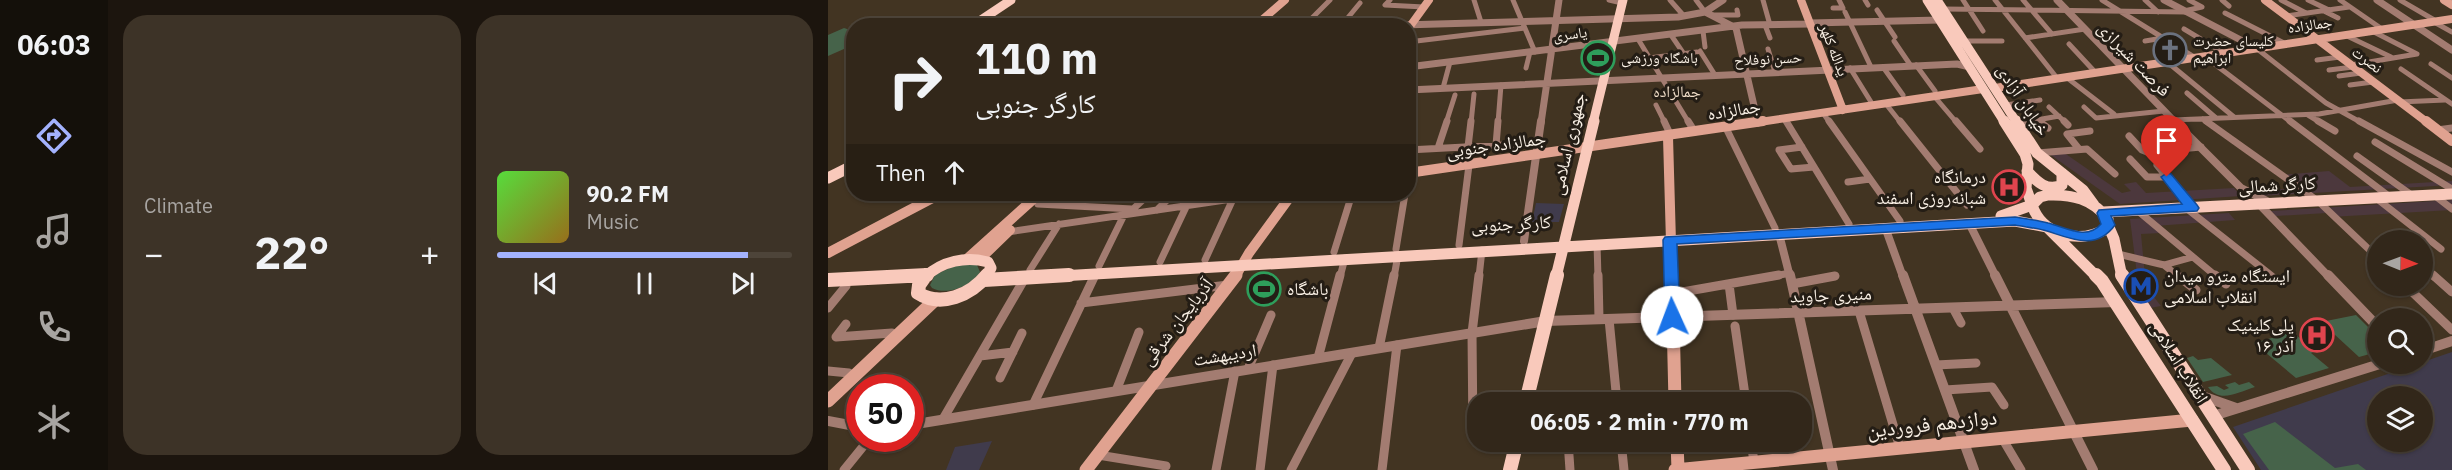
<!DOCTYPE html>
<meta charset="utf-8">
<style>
body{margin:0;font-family:"IBM Plex Sans","Noto Naskh Arabic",sans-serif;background:#3d3327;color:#f1f3f6;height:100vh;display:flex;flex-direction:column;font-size:22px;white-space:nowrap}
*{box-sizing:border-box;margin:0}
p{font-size:20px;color:#a8a5a2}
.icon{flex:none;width:33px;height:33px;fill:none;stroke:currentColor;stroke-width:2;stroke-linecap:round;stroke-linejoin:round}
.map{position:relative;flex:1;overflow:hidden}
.panel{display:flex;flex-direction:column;gap:15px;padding:15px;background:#1c150e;width:720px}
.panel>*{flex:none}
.banner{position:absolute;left:18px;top:18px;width:570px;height:183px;border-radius:24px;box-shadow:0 2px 4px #0004,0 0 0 2px #4d4439;background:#32271a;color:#f1f3f6;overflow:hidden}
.needle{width:39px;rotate:91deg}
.tools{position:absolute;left:1539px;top:230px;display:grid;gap:12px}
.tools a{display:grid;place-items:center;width:66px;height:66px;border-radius:50%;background:#32271a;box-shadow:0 2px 4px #0004,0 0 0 2px #4d4439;font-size:30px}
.speed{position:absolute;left:18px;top:374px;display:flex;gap:12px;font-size:30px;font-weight:700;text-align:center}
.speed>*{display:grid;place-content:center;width:78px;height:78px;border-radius:50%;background:#32271a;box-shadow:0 2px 4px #0004,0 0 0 2px #4d4439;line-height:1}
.speed .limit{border:9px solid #d22;background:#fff;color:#111}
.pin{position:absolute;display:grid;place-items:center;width:51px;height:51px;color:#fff;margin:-62px -26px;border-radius:50% 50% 50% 0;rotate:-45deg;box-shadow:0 0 6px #0007}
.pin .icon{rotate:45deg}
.me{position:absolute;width:66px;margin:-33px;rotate:358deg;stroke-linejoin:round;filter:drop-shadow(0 0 4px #0008)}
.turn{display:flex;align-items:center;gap:21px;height:126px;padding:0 30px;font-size:27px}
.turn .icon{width:78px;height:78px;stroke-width:2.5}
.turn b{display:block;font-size:42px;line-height:51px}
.then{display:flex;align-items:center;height:57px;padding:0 30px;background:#0003;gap:12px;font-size:22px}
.big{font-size:45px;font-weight:700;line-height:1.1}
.panel .tile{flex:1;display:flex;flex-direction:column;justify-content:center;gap:9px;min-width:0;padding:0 21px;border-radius:24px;background:#3d3327}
.song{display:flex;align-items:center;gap:18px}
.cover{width:72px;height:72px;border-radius:9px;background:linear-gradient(135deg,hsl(110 70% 55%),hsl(40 70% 35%))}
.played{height:6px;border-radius:3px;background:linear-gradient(90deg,#a3b2fd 85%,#4d4439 85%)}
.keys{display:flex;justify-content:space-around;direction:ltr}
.heat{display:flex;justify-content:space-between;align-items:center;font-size:33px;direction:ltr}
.panel .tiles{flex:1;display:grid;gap:15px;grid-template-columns:repeat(2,1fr)}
.trip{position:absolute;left:639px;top:392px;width:345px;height:60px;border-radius:24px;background:#32271a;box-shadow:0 2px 4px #0004,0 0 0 2px #4d4439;font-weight:700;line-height:60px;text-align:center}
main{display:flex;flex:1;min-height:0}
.tab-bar{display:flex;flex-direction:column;width:108px;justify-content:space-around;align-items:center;background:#14100a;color:#a8a5a2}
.tab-bar .icon{width:42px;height:42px}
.tab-bar .selected{color:#a3b2fd}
.tab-bar b{font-size:27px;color:#f1f3f6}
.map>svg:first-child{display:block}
.commercial{fill:#4c383d}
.education{fill:#403b4c;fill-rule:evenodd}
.green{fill:#46634a}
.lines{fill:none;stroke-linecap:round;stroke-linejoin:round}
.minor-far2{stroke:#a37c71;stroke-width:5}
.minor-far1{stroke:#a37c71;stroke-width:7}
.minor{stroke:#a37c71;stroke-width:9}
.tertiary-far2{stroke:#a37c71;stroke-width:7}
.tertiary-far1{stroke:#a37c71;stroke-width:8}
.tertiary{stroke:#a37c71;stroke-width:10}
.secondary-far2{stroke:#e0a290;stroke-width:8}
.secondary-far1{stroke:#e0a290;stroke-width:10}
.secondary{stroke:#e0a290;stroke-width:13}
.primary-far2{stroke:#f9c9bb;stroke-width:9}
.primary-far1{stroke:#f9c9bb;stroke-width:11}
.primary{stroke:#f9c9bb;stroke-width:14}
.route{fill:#1a73e8;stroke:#114b97;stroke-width:1.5}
.labels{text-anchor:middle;stroke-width:6;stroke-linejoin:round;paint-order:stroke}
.far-street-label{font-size:15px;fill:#faf1e6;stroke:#241d15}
.far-poi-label{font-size:15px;fill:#faf1e6;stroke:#241d15;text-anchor:start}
.far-neighbourhood-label{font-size:16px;fill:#f1dec9;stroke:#241d15}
.street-label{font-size:18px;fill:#faf1e6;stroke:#241d15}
.poi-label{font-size:18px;fill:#faf1e6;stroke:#241d15;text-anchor:end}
.near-street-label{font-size:21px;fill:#faf1e6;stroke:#241d15}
</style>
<main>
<nav class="tab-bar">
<b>06:03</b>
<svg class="icon selected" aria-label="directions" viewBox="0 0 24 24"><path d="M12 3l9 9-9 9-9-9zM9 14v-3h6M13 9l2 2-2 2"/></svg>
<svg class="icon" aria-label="music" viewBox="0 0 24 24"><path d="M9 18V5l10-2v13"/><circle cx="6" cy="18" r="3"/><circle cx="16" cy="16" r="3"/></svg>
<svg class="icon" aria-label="phone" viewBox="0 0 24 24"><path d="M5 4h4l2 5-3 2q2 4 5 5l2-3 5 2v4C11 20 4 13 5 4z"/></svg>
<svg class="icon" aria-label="climate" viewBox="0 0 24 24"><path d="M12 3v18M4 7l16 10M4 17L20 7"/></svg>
</nav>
<section class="panel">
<div class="tiles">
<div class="tile"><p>Climate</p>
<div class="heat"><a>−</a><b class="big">22°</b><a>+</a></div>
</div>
<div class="tile">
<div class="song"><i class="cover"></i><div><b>90.2 FM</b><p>Music</p></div></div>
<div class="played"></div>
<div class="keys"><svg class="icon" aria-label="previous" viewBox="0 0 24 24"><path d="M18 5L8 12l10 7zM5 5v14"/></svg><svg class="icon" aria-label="pause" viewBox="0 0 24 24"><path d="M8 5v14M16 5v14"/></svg><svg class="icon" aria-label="next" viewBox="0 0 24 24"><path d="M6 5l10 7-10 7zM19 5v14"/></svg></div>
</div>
</div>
</section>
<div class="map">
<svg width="1624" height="470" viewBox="0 0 1624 470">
<rect width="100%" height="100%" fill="#423422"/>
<path class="commercial" d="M1235 152 1294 193 1303 191 1296 184 1308 182 1318 193 1406 188 1413 196 1292 204 1220 153Z
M1501 171 1522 187 1624 181V185L1431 196 1424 191 1470 188 1453 175Z
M1624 200V210L1502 217 1499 213 1448 216 1443 211Z
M1401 213 1407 220 1327 226 1333 233 1313 234 1318 287 1333 306 1322 308 1311 290 1302 219Z"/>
<path class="education" d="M708 203 736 204 731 222H704Z
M1624 352V470H1433L1405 427ZM1550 396H1594V441H1550Z
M164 441 151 470H118L127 447Z"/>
<path class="green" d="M16 28 25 31V45L0 56V35Z
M130 264 149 265 152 272C144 286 119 296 104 288L102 285 107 275Z
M1528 315 1549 336V352L1531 357 1493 322Z
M1464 332 1488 351 1483 353 1501 368 1468 378 1426 343Z
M1365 356 1370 360 1383 358 1404 375 1375 382 1359 358Z
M1407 382 1411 385 1421 382 1427 387C1410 392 1392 404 1380 387L1389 386 1396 390 1401 388 1397 385Z
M1447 422 1507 468 1530 464 1538 470H1441L1415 434Z"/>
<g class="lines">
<path class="minor-far2" d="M562 0 557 5 596 7
M646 0 653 22
M685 0 707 52
M781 0 794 3
M842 0 856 16
M868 0 877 12
M935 0 942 25
M1037 0 1040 5
M1135 0 1155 31
M1167 0 1229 78
M1195 0 1224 34
M1274 0 1366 57
M1317 0 1330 12
M1361 0 1374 7
M1394 0 1401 6
M1453 0 1478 13
M1480 0 1501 10
M1512 0 1554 29
M1572 0 1608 21
M1005 8H1015L1011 0
M1115 9 1358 12
M1049 10 1067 37
M1356 11 1374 7
M1496 11 1510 18
M1017 12 1043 67
M1397 13 1458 44
M885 15H910L909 10
M1458 16 1521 7
M1606 22 1624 32
M937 25 942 38
M476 26 502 0
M513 26 532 3
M1356 29 1396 53
M875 31 877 47
M1544 31 1589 54
M843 35 860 60
M1517 35 1563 57
M1197 38 1257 29
M810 39 861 123
M1066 41 1083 66
M1136 41H1174
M1317 41 1335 38
M580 42 697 28
M1241 44 1267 72
M1428 48 1498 103 1534 123
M940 49 947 72
M872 51 887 75
M1376 56 1464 123
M821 58 869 52
M1489 60 1512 57
M1338 61 1406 117
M1603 64 1624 78
M1088 65 1107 91
M1523 65 1589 54
M1055 67 1075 95
M698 68 702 52
M1022 68 1043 102
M1573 69 1624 104
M1501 70 1525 67
M1511 76 1533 73
M1238 77 1286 114
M1522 85 1545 82
M615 88 622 62
M1359 93 1388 118
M1106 96 1129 123
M1571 102 1617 100
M1058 104 1073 123
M828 105 837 123
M1178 105 1212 100
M1221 107 1238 123
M1256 107 1268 118 1336 111
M995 113 1002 123
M1480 115 1493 123
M957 119 959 123
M1375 119 1380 123
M1209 120 1213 123
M1345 120 1491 114 1570 100
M618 123 627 95
M643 123 646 94
M670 123 673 85
M1192 123 1231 116"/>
<path class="minor-far1" d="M836 121 843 136
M860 121 867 132
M958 121 1021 224
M1001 121 1072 221
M1072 121 1139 205
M1128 121 1152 149
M1211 121 1220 128
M1236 121 1240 125
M1378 121 1490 201 1550 258
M1462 121 1562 197
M1490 121 1507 131
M1531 121 1624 172
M1190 123 1201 121
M898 128 947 228
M1609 130 1624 128
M1301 136 1314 150 1319 152 1373 147
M1547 142 1624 189
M668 145 670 121
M640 147 643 121
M974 147 951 150 963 169 986 167
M610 148 619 121
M1251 149 1239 134 1262 131
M580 150 711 143
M1209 153 1259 149 1287 174
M1529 156 1585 196
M1302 159 1319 177H1339
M1329 165 1364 208
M1020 182 1042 179
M118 194 203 200
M1606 195 1624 209
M1548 198 1613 249
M210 204 304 209
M367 204 376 194
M1358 208 1444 276
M329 210 345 194
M1310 211 1389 277
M301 213 321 194
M180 232 438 194
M769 244 770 277
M631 245 641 165
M568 249 577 194
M506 252 524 194
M1290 254 1336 265 1365 257
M377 260 405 199
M332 262 359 205
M1336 265 1351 277
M271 266 296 215
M202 270 231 224
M1599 270 1606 277
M266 277 267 274
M512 277 517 258
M566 277 570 255
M651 277 654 250
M942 277 962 273
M1004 277 1007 276"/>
<path class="minor" d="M770 275 771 319
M1349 275 1368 290
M1387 275 1398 284
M1605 275 1624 292
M901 284 905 315
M964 284 1007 276
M1577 285 1624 330
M843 294 951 275
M253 303 400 285
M0 308 18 286
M1125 308 1133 323
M1031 311 1072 448
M781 319 789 402
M18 324 8 337 64 333
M907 326 918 402
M551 348 566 275
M152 356 185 352
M490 358 512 275
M1108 365 1148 363
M420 369 443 315
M0 371 21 373
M172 378 194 333
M1117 390 1164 387 1176 405
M288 391 311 332
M670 402 699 399
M205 405 267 275
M115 419 197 278
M645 437 644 333 651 275
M1174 438 1193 470
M740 441 742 470
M793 441 796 470
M923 441 926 462
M270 455 338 466
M16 470 42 438
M388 470 407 371
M432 470 445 365
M463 470 524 353
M554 470 569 345"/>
<path class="tertiary-far2" d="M1229 0 1348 123
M1336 0 1428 48
M1549 0 1624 50
M877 12 908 28 930 123
M982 23 1112 20
M539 26 850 17 877 12 895 0
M580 67 914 25 982 24
M580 90 1129 64 1142 67
M713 123 731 0"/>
<path class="tertiary-far1" d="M1346 121 1413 188 1441 202
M1431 204 1501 277
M1141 223 1168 277
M1057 227 1075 277
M951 234 962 277
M696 241 713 121"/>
<path class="tertiary" d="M962 275 1005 470
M1075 275 1146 470
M1167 275 1265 470
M1500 275 1550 327
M1594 351 1624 341
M1374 396 1408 408
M1385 416 1555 363
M0 421 32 427
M82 425 718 321 1289 302"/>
<path class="secondary-far2" d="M973 0 1015 110
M1437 0 1600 123
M1616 0 1624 5
M427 26 457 0
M580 29 601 0
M1167 88 1624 19
M925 123 1155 89"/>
<path class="secondary-far1" d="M1598 121 1624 141
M840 137 844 277
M580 173 935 121
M0 253 112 194
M140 258 211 194
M152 259 182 230
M407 277 421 253 464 194"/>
<path class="secondary" d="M844 275 847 402
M0 401 108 299
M849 441 850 470
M258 470 408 275
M847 470 1364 420"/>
<path class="primary-far2" d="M1099 0 1177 123
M1109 0 1189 123
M144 26 183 0
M765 123 795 0"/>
<path class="primary-far1" d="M1188 121 1209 153 1255 190 1266 205
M1199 171C1209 182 1219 192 1234 185V173
M0 178 26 165
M1220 195C1244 194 1265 199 1280 219L1278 229C1252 244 1214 236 1204 205L1212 197Z
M1275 212 1624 194
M1173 216 1204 205 1198 188 1200 164 1197 154 1176 121
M1280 225 1286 239 1294 277
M69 277 99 275
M97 277C114 261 138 256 160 262L163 268 158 277
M215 277 1187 221 1219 227 1269 277
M728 277 766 121"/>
<path class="primary" d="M98 275 91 285 90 293C113 308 143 295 159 275
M1268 275 1274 281 1396 470
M1294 275 1420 470
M0 280 99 275
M156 280 241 275
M698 402 729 275
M682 470 689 441"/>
</g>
<path class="route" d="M1339 173 1343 174 1369 205 1371 208 1369 211 1283 216 1287 225C1268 251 1244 239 1219 231 1209 228 1197 227 1187 225L849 244 852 317 844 322 837 317 835 240 837 237 1187 217C1198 219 1209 220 1220 223 1237 227 1259 241 1273 224L1269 213 1271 210 1354 204 1333 177Z"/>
<defs>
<symbol id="church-ring" viewBox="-11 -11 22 22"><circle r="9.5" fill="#241d15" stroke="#6b7280" stroke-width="1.5"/><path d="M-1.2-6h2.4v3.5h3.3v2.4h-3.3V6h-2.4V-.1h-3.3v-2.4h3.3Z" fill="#6b7280"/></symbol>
<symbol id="stadium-ring" viewBox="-11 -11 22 22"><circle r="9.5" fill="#241d15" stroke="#2e9e5b" stroke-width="1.5"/><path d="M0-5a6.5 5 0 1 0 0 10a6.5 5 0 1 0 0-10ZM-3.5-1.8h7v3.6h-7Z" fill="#2e9e5b"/></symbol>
<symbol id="hospital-ring" viewBox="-11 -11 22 22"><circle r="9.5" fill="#241d15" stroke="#e0444e" stroke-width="1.5"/><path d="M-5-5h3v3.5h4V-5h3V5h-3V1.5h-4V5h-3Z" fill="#e0444e"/></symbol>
<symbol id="metro-ring" viewBox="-11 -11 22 22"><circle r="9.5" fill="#241d15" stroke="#1a4fb4" stroke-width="1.5"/><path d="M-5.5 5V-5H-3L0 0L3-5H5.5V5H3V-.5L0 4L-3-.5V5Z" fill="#1a4fb4"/></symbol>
</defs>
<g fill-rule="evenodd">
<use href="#church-ring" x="1323" y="31" width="38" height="38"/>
<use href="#stadium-ring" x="751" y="39" width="38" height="38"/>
<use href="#hospital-ring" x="1162" y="168" width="38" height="38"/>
<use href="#metro-ring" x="1294" y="267" width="38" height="38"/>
<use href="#stadium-ring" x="417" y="270" width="38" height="38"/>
<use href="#hospital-ring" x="1470" y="316" width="38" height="38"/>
</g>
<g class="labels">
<g class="far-street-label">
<text transform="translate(1482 25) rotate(-8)" y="5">جمالزاده</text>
<text transform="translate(742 34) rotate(-7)" y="5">یاسری</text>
<text transform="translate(1006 50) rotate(69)" y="5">یدالله کلهر</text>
<text transform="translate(940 59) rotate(-3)" y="5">حسن نوفلاح</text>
<text transform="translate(1539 60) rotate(37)" y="5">نصرت</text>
</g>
<g class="far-poi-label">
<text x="1365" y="46">کلیسای حضرت<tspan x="1365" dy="17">ابراهیم</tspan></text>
<text x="793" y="63">باشگاه ورزشی</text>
</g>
<g class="far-neighbourhood-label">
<text x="849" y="97">جمالزاده</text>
</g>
<g class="street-label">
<text transform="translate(1306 59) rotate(46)" y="6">فرصت شیرازی</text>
<text transform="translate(1195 100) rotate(57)" y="6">خیابان آزادی</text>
<text transform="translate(906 110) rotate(-9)" y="6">جمالزاده</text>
<text transform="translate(740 144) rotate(-77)" y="6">جمهوری اسلامی</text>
<text transform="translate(668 145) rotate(-8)" y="6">جمالزاده جنوبی</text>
<text transform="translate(1449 185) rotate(-3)" y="6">کارگر شمالی</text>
<text transform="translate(683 224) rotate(-3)" y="6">کارگر جنوبی</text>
<text transform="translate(1003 295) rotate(-2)" y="6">منیری جاوید</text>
<text transform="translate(349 322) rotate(-52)" y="6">آذربایجان شرقی</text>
<text transform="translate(397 355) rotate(-9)" y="6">اردیبهشت</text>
<text transform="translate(1351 362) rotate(58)" y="6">انقلاب اسلامی</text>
</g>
<g class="poi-label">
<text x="1158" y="183">درمانگاه<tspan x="1158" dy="21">شبانه‌روزی اسفند</tspan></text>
<text x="1336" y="282" text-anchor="start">ایستگاه مترو میدان<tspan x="1336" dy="21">انقلاب اسلامی</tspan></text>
<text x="459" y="295" text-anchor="start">باشگاه</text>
<text x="1466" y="331">پلی‌کلینیک<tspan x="1466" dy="21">۱۶ آذر</tspan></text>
</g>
<g class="near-street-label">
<text transform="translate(1104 424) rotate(-6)" y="7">دوازدهم فروردین</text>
</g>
</g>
</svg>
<div class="tools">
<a><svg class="needle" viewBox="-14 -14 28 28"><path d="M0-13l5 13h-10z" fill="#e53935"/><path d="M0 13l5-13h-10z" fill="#a8a5a2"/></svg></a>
<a><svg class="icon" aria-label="search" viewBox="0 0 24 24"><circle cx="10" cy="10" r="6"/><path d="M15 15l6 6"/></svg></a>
<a><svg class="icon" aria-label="layers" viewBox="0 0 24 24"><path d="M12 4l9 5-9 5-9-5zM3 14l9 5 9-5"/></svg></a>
</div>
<div class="speed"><div class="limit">50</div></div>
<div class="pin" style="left:1339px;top:177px;background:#d93025"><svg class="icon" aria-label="arrive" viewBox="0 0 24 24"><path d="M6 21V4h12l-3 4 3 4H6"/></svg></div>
<svg class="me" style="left:844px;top:317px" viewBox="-20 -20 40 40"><circle r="19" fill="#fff"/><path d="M0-13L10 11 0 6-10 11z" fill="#1a73e8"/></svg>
<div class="trip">06:05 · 2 min · 770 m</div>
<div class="banner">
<div class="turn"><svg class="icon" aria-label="right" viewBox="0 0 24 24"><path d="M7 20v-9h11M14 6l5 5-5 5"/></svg><div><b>110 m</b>کارگر جنوبی</div></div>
<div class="then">Then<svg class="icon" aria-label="ahead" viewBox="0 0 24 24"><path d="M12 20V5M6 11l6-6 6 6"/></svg></div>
</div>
</div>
</main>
